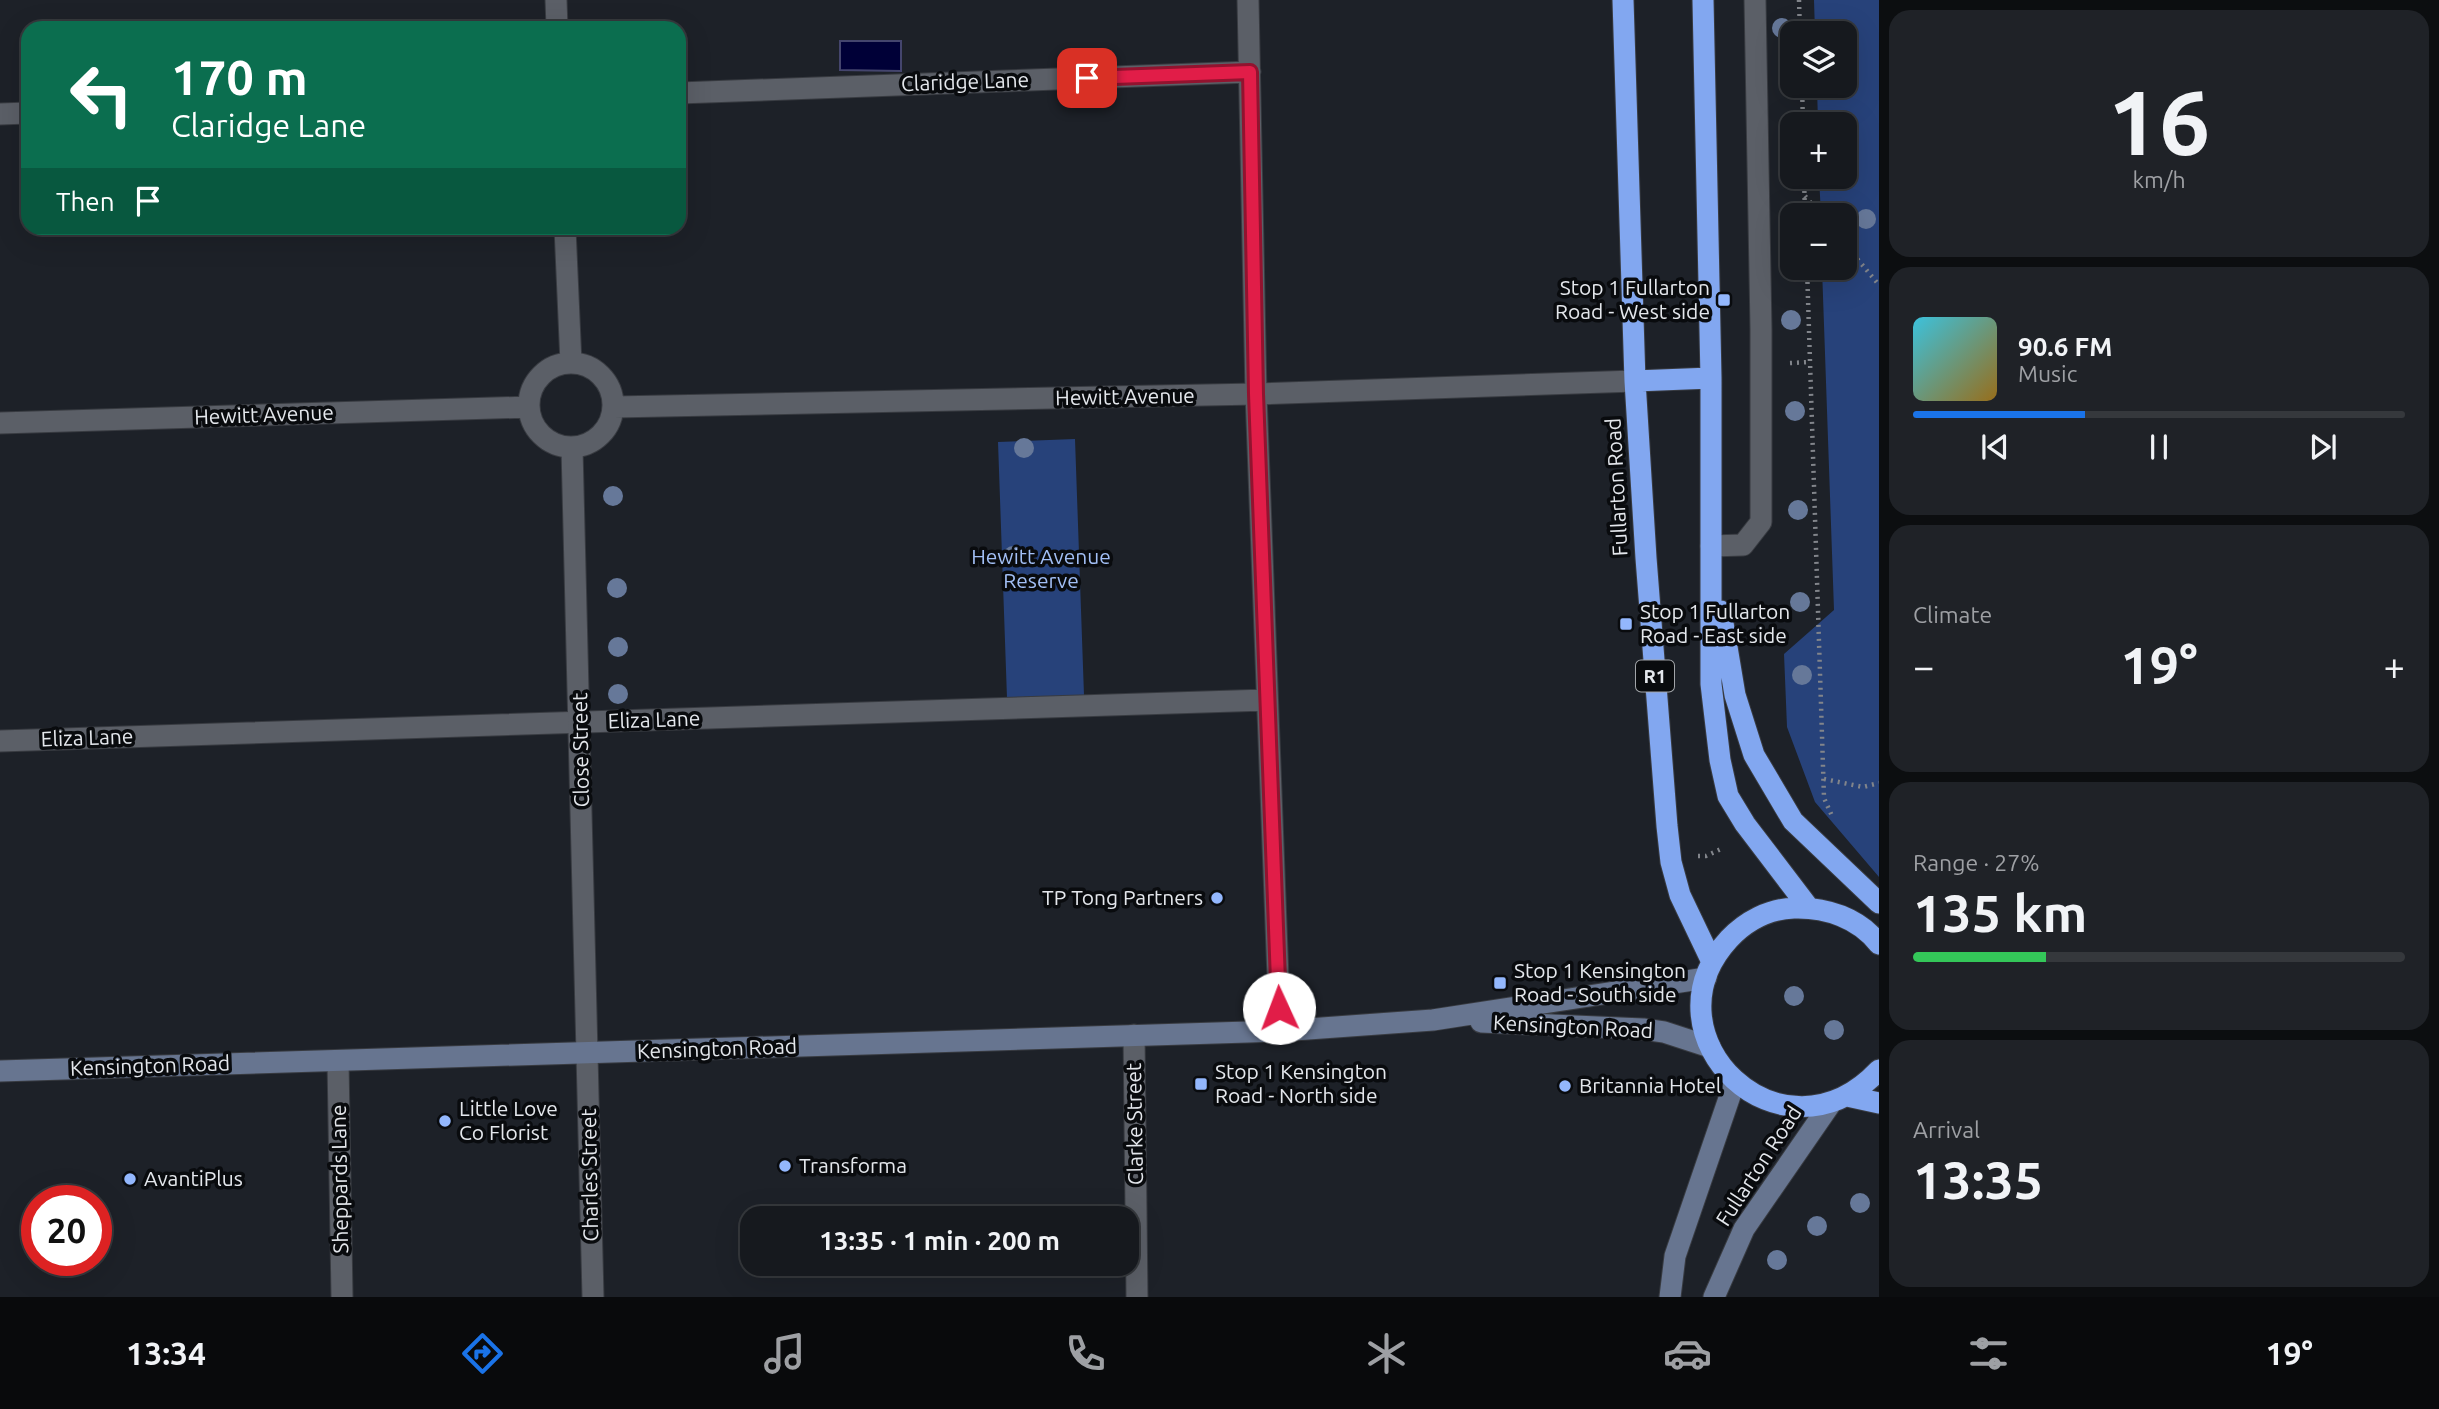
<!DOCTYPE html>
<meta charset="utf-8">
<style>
body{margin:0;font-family:Ubuntu,sans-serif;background:#1f2227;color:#f1f3f6;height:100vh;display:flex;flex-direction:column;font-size:26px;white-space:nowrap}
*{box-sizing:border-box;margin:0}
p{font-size:23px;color:#9ea0a4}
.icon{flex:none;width:38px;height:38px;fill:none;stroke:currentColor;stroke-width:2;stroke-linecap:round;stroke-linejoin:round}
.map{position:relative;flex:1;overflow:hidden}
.drawer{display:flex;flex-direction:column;gap:10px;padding:10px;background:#0c0e10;width:560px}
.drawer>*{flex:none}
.banner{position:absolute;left:21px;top:21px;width:665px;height:214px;border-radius:21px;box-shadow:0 7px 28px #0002,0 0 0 2px #35383c;background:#0b6e4f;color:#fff;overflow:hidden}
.tools{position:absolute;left:1780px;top:21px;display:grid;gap:14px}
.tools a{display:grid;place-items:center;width:77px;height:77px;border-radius:14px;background:#16191e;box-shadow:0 7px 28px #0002,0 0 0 2px #35383c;font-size:35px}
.speed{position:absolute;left:21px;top:1185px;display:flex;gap:14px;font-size:35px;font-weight:700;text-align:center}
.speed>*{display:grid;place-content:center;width:91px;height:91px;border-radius:50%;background:#16191e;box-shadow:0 7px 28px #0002,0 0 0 2px #35383c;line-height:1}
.speed .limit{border:10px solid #d22;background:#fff;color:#111}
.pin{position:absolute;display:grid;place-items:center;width:60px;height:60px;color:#fff;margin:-30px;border-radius:14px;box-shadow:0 4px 10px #0006}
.me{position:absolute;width:77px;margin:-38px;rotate:358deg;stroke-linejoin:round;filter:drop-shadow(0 0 5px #0008)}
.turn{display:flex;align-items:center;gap:24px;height:147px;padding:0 35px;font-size:32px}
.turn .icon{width:91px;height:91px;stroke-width:2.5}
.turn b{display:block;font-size:49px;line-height:60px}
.then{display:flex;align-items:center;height:66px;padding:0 35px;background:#0003;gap:14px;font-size:26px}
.big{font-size:52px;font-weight:700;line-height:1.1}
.drawer .card{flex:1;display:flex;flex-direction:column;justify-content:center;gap:10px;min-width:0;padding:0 24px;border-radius:21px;background:#1f2227}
.drawer .dial{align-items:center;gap:0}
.dial b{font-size:91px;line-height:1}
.song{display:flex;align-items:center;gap:21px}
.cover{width:84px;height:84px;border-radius:10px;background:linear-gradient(135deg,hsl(190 70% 55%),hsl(40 70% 35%))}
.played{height:7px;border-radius:4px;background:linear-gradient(90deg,#1a73e8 35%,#35383c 35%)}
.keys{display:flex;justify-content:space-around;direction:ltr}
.heat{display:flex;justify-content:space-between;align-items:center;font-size:38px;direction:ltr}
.charge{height:10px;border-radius:5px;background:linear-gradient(90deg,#34c759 27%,#35383c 0)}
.trip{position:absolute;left:740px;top:1206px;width:399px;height:70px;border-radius:21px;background:#16191e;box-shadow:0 7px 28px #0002,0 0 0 2px #35383c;font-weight:700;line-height:70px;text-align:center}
.menu{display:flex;height:112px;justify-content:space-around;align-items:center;background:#090a0c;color:#9ea0a4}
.menu .icon{width:49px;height:49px}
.menu .on{color:#1a73e8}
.menu b{font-size:32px;color:#f1f3f6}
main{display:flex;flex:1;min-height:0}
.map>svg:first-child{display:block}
.green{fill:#27427a}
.water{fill:#000037;stroke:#44456d;stroke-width:2}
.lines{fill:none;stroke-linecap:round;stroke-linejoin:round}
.lane-casing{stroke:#383b41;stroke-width:23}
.street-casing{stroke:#383b41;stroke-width:23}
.secondary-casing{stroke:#383b41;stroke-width:23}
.highway-casing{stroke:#383b41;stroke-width:23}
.path{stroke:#82858b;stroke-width:4.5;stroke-dasharray:2 5;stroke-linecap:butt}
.lane{stroke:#5b5f67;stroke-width:21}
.street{stroke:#5b5f67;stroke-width:21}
.secondary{stroke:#677590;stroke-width:21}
.highway{stroke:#82a7f0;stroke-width:21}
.tree{fill:#667899}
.route-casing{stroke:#92132f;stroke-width:18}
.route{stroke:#e11d48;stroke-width:12}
.poi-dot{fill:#93b7fd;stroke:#090b0e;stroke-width:2.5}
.labels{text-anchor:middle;stroke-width:7;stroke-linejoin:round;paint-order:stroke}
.shield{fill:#090b0e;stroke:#a2a5a9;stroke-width:2}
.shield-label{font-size:19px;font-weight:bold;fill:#e4e7ec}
.street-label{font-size:21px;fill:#e4e7ec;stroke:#090b0e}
.poi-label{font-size:21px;fill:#e4e7ec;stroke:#090b0e;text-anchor:start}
.park-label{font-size:21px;fill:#a2bff5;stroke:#090b0e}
</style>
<main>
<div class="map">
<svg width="1879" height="1297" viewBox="0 0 1879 1297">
<rect width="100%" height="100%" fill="#1d2128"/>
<path class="green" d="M1814 0H1879V877L1815 802 1787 727 1784 654 1834 610 1822 268H1844V215H1821L1819 177H1844V124H1818L1817 86H1844V33H1815Z
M1075 439 1084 695 1007 698 998 442Z"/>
<path class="water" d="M840 41H901V71L840 70Z"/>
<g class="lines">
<defs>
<path id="lane" d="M1248 0 1256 394 1280 1031
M679 93 1250 72
M0 114 28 113
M1711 546 1743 545 1761 522V329L1755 0
M0 741 1266 700"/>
<path id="street" d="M556 0 557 28
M565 228 571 363
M529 405a42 42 0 1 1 84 0a42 42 0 1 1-84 0Z
M614 407 1256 394 1635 381
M0 423 529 407
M572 448 593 1297
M1134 1035 1137 1297
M338 1061 342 1297"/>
<path id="secondary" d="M1481 1022 1643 1029 1664 1032 1710 1047
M0 1071 1280 1031 1433 1020 1706 978
M1670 1297 1675 1256 1735 1081
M1714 1297 1744 1229 1831 1103"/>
<path id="highway" d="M1623 0 1635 381 1646 558 1667 826 1671 862 1680 895 1712 962
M1703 0 1711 378V684L1720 760 1728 796 1745 824 1809 908
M1635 381 1711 378
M1721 611 1735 695 1754 755 1793 821 1879 903
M1879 944C1859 918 1826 907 1794 908 1769 909 1746 921 1729 939 1640 1036 1782 1173 1879 1070
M1847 1096 1879 1103"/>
</defs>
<use href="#lane" class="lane-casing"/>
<use href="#street" class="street-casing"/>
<use href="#secondary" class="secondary-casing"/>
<use href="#highway" class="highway-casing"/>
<path class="path" d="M1799 0 1800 33
M1802 86 1803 124
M1804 177 1805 215
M1805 196 1821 215
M1844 243 1879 285
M1807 268 1824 798 1832 816
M1790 363 1810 362
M1824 779 1863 787 1879 783
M1698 856H1706L1721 849"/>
<use href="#lane" class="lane"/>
<use href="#street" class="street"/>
<use href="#secondary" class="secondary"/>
<use href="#highway" class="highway"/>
</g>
<g class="tree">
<circle cx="1782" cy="28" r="10"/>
<circle cx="1866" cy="219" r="10"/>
<circle cx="1791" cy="320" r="10"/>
<circle cx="1795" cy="411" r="10"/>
<circle cx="1024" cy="448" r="10"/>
<circle cx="613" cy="496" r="10"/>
<circle cx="1798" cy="510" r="10"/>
<circle cx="1013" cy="556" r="10"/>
<circle cx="617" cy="588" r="10"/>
<circle cx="1800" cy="602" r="10"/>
<circle cx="618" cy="647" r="10"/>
<circle cx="1802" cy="675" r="10"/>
<circle cx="618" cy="694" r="10"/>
<circle cx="1794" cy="996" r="10"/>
<circle cx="1834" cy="1030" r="10"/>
<circle cx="1860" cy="1203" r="10"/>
<circle cx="1817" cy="1226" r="10"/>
<circle cx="1777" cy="1260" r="10"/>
</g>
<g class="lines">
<defs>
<path id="route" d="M1087 78 1250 72 1256 394 1279 1008"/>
</defs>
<use href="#route" class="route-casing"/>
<use href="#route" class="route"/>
</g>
<g class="poi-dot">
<rect x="1717" y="293" width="14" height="14" rx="3.5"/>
<rect x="1619" y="617" width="14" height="14" rx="3.5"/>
<circle cx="1217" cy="898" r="7"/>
<rect x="1493" y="976" width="14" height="14" rx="3.5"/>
<rect x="1194" y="1077" width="14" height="14" rx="3.5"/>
<circle cx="1565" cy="1086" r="7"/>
<circle cx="445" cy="1121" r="7"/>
<circle cx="785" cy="1166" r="7"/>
<circle cx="130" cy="1179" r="7"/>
</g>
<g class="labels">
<rect class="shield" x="1636" y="660.5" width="38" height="31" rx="5"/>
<g class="shield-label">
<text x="1655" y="683">R1</text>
</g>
<g class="street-label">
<text transform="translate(965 82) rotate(-2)" y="7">Claridge Lane</text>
<text transform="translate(1125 397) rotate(-1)" y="7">Hewitt Avenue</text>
<text transform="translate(264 415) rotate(-2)" y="7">Hewitt Avenue</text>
<text transform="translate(1617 487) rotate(-93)" y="7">Fullarton Road</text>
<text transform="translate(654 720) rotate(-2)" y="7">Eliza Lane</text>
<text transform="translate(87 738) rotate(-2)" y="7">Eliza Lane</text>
<text transform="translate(581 750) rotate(-91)" y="7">Close Street</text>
<text transform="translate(1573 1027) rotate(3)" y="7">Kensington Road</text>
<text transform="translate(717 1049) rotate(-2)" y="7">Kensington Road</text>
<text transform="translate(150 1066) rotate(-2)" y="7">Kensington Road</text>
<text transform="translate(1135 1124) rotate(-91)" y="7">Clarke Street</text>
<text transform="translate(1759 1166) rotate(-57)" y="7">Fullarton Road</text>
<text transform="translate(590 1175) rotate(-91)" y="7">Charles Street</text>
<text transform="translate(340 1179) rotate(-91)" y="7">Sheppards Lane</text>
</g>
<g class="poi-label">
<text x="1710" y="295" text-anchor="end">Stop 1 Fullarton<tspan x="1710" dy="24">Road - West side</tspan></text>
<text x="1640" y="619">Stop 1 Fullarton<tspan x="1640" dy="24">Road - East side</tspan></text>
<text x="1203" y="905" text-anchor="end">TP Tong Partners</text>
<text x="1514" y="978">Stop 1 Kensington<tspan x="1514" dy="24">Road - South side</tspan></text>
<text x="1215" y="1079">Stop 1 Kensington<tspan x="1215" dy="24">Road - North side</tspan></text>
<text x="1579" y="1093">Britannia Hotel</text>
<text x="459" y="1116">Little Love<tspan x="459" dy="24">Co Florist</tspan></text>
<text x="799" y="1173">Transforma</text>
<text x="144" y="1186">AvantiPlus</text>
</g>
<g class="park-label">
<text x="1041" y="564">Hewitt Avenue<tspan x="1041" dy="24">Reserve</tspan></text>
</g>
</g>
</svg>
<div class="tools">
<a><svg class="icon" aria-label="layers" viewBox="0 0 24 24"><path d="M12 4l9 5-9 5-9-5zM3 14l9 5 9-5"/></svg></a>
<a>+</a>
<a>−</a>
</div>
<div class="speed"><div class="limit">20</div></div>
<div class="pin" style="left:1087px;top:78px;background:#d93025"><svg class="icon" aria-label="arrive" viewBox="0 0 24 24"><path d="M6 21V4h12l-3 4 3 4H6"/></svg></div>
<svg class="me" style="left:1279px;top:1008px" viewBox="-20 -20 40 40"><circle r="19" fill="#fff"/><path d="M0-13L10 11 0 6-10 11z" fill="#e11d48"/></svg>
<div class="trip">13:35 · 1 min · 200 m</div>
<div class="banner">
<div class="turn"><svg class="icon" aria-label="left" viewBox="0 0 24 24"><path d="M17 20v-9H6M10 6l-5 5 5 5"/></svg><div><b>170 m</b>Claridge Lane</div></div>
<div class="then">Then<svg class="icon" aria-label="arrive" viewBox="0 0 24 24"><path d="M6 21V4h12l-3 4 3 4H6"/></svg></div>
</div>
</div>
<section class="drawer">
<div class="card dial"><b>16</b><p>km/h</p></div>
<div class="card">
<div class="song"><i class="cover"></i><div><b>90.6 FM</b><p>Music</p></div></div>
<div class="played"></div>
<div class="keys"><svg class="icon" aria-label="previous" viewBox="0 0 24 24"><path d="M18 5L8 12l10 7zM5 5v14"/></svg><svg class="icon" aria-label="pause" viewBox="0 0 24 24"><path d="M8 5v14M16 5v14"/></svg><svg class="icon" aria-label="next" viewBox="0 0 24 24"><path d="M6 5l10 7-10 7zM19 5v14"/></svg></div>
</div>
<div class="card"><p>Climate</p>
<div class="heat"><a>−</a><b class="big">19°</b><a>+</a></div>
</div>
<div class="card"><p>Range · 27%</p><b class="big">135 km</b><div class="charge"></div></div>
<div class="card"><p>Arrival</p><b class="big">13:35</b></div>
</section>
</main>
<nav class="menu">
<b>13:34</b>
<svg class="icon on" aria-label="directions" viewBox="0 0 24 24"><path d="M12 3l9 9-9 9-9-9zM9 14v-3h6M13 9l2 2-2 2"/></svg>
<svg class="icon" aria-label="music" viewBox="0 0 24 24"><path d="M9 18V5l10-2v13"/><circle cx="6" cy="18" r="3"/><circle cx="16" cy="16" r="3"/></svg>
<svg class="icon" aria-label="phone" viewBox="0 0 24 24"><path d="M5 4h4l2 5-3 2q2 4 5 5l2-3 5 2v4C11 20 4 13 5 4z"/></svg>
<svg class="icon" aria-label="climate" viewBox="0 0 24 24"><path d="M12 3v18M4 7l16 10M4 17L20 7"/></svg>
<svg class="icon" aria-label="car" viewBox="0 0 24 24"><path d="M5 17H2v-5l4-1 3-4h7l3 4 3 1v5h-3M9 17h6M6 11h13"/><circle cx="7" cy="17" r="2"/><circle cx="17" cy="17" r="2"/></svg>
<svg class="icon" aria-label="filters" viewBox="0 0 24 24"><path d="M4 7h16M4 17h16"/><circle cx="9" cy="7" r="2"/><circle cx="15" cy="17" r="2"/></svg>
<b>19°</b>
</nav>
